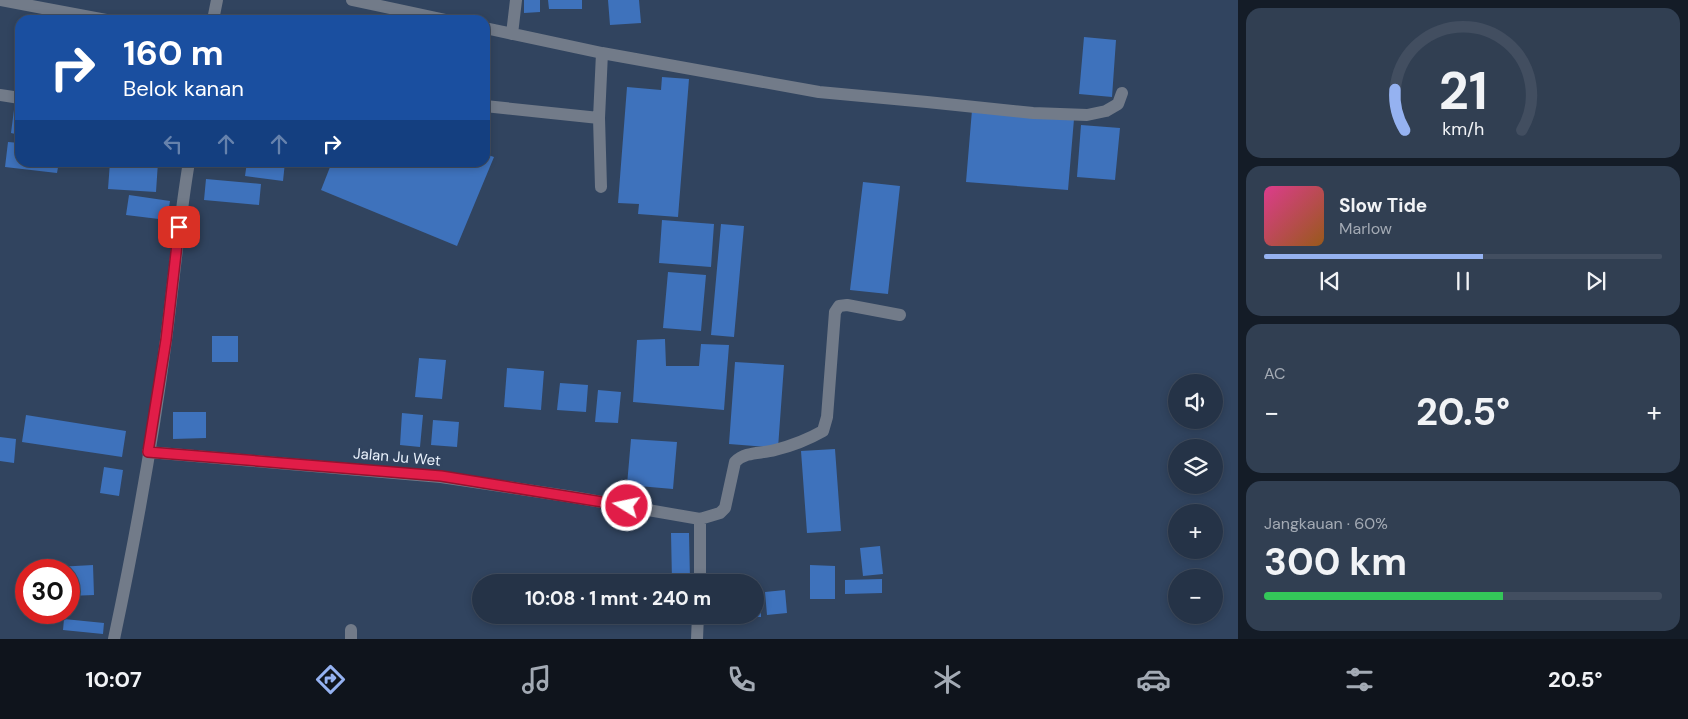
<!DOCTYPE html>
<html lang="id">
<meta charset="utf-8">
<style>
body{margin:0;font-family:"DM Sans",sans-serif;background:#313f52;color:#f1f3f6;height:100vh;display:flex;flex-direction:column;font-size:19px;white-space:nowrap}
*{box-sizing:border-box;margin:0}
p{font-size:16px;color:#a3aab4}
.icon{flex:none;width:28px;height:28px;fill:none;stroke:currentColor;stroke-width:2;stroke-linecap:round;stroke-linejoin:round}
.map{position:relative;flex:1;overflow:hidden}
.panel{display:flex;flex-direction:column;gap:8px;padding:8px;background:#141c27;width:450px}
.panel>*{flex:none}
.banner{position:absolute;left:15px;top:15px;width:475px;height:152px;border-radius:15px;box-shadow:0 2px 8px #0003,0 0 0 1px #424e60;background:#1a4fa0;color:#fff;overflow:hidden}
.buttons{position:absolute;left:1168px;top:374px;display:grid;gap:10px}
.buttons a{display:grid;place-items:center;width:55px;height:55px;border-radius:50%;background:#253347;box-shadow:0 2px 8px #0003,0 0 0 1px #424e60;font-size:25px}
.speed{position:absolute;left:15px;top:559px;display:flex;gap:10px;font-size:25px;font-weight:700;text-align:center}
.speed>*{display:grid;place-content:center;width:65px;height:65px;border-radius:50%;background:#253347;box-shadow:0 2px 8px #0003,0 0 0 1px #424e60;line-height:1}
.speed .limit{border:8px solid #d22;background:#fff;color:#111}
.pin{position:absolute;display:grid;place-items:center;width:42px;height:42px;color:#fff;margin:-21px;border-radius:10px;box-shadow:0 2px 8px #0006}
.me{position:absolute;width:55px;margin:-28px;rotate:280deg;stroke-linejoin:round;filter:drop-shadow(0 0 4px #0008)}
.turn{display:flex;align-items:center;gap:18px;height:105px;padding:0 25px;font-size:22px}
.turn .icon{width:65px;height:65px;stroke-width:2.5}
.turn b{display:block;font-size:35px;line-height:42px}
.lanes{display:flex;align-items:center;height:48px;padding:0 25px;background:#0003;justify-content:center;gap:25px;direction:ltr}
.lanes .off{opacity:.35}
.big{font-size:38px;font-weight:700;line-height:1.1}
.panel .tile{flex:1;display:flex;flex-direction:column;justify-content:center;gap:8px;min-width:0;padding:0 18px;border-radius:15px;background:#313f52}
.panel .dial{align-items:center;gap:0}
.dial svg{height:130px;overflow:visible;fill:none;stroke:#424e60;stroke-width:7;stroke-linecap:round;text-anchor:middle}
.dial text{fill:#f1f3f6;stroke:none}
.song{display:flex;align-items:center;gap:15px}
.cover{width:60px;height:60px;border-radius:8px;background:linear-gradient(135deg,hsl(330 70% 55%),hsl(30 70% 35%))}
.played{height:5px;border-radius:2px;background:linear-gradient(90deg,#95b2f1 55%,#424e60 55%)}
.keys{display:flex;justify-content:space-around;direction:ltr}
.heat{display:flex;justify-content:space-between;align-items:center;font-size:28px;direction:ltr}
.charge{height:8px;border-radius:4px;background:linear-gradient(90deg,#34c759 60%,#424e60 0)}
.trip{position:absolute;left:472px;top:574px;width:292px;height:50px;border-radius:25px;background:#253347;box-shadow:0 2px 8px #0003,0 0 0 1px #424e60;font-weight:700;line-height:50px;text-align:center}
.tab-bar{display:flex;height:80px;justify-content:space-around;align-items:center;background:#0f141c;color:#a3aab4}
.tab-bar .icon{width:35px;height:35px}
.tab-bar .on{color:#95b2f1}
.tab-bar b{font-size:22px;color:#f1f3f6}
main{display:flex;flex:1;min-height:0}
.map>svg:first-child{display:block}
.building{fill:#3e72bc}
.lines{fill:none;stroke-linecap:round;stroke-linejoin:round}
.minor{stroke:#727b89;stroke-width:12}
.route-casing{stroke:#92132f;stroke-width:12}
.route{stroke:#e11d48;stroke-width:9}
.labels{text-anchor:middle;stroke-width:5;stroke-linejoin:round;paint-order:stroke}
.street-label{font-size:15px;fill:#ebf3fd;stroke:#31445f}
</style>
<main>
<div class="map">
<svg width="1238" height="639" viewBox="0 0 1238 639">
<rect width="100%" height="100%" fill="#31445f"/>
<path class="building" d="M524 0H540V12L524 13Z
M548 0H582V9H549Z
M608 0H639L641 23 610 25Z
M241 14 277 18V20H241Z
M1084 37 1116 40 1112 97 1079 94Z
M662 77 689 79 678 217 638 214 639 204 618 203 627 87 661 90Z
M15 102H20V135L11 133Z
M972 110 1074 119 1068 190 966 182Z
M1081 125 1120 128 1115 180 1077 177Z
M8 142 20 143V162H59L57 173 5 167Z
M485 154 494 157 457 246 321 190 332 162H485Z
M110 162H158L156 192 108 189Z
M247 162H285L283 181 245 176Z
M206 179 261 184 259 205 204 200Z
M863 182 900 186 888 294 850 290Z
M129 195 170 201 167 220 126 215Z
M662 220 714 224 711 267 659 263Z
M721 224 744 226 734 337 711 335Z
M668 272 706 275 701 331 663 328Z
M212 336H238V362H212Z
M665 339 666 366H699L701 344 729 345 724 410 633 402 637 340Z
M419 358 446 360 442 399 415 397Z
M735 362 784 365 778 448 729 444Z
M507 368 544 371 541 410 504 407Z
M560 383 588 385 586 412 557 410Z
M598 390 621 392 618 423 595 422Z
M173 412H206V438L173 439Z
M402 413 423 415 420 447 400 445Z
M26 415 126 431 122 457 22 442Z
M433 420 459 422 457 447 431 445Z
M0 437 16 439 14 463 0 461Z
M631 439 677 442 673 489 627 485Z
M835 449 841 531 807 533 801 451Z
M104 467 123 470 119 496 100 493Z
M671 533H689L690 580 672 581Z
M880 546 883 574 863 576 860 548Z
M93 565 94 595 69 596V570H57V567Z
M810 565 835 566V599H810Z
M882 579V593L845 594V580Z
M785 590 787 613 767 615 765 592Z
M756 591H761V617H736V615H756Z
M621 615H649V624L620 621Z
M64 619 104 623 103 634 63 630Z"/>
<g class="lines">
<path class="minor" d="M0 0 106 20
M352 0 446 20
M213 20 217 0
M485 28 602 53 819 92 927 102 1033 113 1087 115 1106 111 1118 104 1122 93
M512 34 516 0
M0 95 20 98
M485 106 599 118
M601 187 599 118 602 53
M148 452 441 477 573 497 700 519 720 513 725 508 735 462C746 451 761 454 775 450 791 446 809 439 823 431L827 417 835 312 839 306 847 305 900 315
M700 582V519
M351 630V639
M114 639C135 540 153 440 166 340 174 280 179 221 189 162
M697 639 698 615"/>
</g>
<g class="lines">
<defs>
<path id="route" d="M179 227 166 340 148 452 441 476 627 506"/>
</defs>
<use href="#route" class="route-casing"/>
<use href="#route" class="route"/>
</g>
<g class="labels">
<g class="street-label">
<text transform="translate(397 457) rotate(5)" y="5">Jalan Ju Wet</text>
</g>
</g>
</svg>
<div class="buttons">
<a><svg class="icon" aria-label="sound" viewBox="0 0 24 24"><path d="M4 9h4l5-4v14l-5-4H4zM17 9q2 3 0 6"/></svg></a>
<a><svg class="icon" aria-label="layers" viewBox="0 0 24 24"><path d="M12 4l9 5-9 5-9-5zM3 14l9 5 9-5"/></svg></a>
<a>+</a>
<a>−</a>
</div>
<div class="speed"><div class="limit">30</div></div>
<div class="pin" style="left:179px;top:227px;background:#d93025"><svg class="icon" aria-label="arrive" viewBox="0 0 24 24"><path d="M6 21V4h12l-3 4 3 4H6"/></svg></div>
<svg class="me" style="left:627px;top:506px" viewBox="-20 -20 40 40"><circle r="17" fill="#e11d48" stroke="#fff" stroke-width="3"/><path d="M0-11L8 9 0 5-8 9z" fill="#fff"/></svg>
<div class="trip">10:08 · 1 mnt · 240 m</div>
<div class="banner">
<div class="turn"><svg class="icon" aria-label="right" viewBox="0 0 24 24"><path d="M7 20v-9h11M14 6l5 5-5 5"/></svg><div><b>160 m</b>Belok kanan</div></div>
<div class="lanes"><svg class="icon off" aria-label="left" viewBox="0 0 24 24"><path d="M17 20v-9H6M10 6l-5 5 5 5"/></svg><svg class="icon off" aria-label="ahead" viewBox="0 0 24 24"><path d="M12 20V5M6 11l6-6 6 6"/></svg><svg class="icon off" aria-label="ahead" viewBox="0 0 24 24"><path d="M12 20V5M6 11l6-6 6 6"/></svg><svg class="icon" aria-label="right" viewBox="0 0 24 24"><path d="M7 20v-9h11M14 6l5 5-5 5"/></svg></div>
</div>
</div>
<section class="panel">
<div class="tile dial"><svg viewBox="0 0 100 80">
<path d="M14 69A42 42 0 1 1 86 69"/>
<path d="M14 69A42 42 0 0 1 8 44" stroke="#95b2f1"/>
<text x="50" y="56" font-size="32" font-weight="700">21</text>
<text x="50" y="72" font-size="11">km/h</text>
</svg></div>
<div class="tile">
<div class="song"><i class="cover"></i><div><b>Slow Tide</b><p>Marlow</p></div></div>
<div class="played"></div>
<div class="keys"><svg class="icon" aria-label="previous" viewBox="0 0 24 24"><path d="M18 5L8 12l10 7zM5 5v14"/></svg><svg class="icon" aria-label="pause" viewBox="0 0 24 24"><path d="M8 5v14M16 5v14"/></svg><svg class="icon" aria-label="next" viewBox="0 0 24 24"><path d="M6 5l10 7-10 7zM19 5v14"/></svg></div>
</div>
<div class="tile"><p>AC</p>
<div class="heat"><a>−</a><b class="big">20.5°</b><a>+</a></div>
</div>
<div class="tile"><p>Jangkauan · 60%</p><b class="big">300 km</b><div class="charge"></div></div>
</section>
</main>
<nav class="tab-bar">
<b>10:07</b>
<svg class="icon on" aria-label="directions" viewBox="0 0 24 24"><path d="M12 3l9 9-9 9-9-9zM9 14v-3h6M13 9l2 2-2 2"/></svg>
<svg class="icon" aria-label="music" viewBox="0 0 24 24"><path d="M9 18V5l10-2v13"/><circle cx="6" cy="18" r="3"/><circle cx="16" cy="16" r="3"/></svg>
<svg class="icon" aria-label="phone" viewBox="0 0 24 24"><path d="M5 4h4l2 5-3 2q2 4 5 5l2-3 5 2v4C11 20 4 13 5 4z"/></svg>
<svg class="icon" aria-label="climate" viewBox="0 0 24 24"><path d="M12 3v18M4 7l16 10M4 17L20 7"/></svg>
<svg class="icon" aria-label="car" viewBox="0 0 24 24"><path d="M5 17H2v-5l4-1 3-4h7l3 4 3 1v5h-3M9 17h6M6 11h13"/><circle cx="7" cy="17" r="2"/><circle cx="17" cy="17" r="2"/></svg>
<svg class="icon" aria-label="filters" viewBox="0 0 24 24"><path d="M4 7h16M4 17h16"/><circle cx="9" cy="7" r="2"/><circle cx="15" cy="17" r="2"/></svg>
<b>20.5°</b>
</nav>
